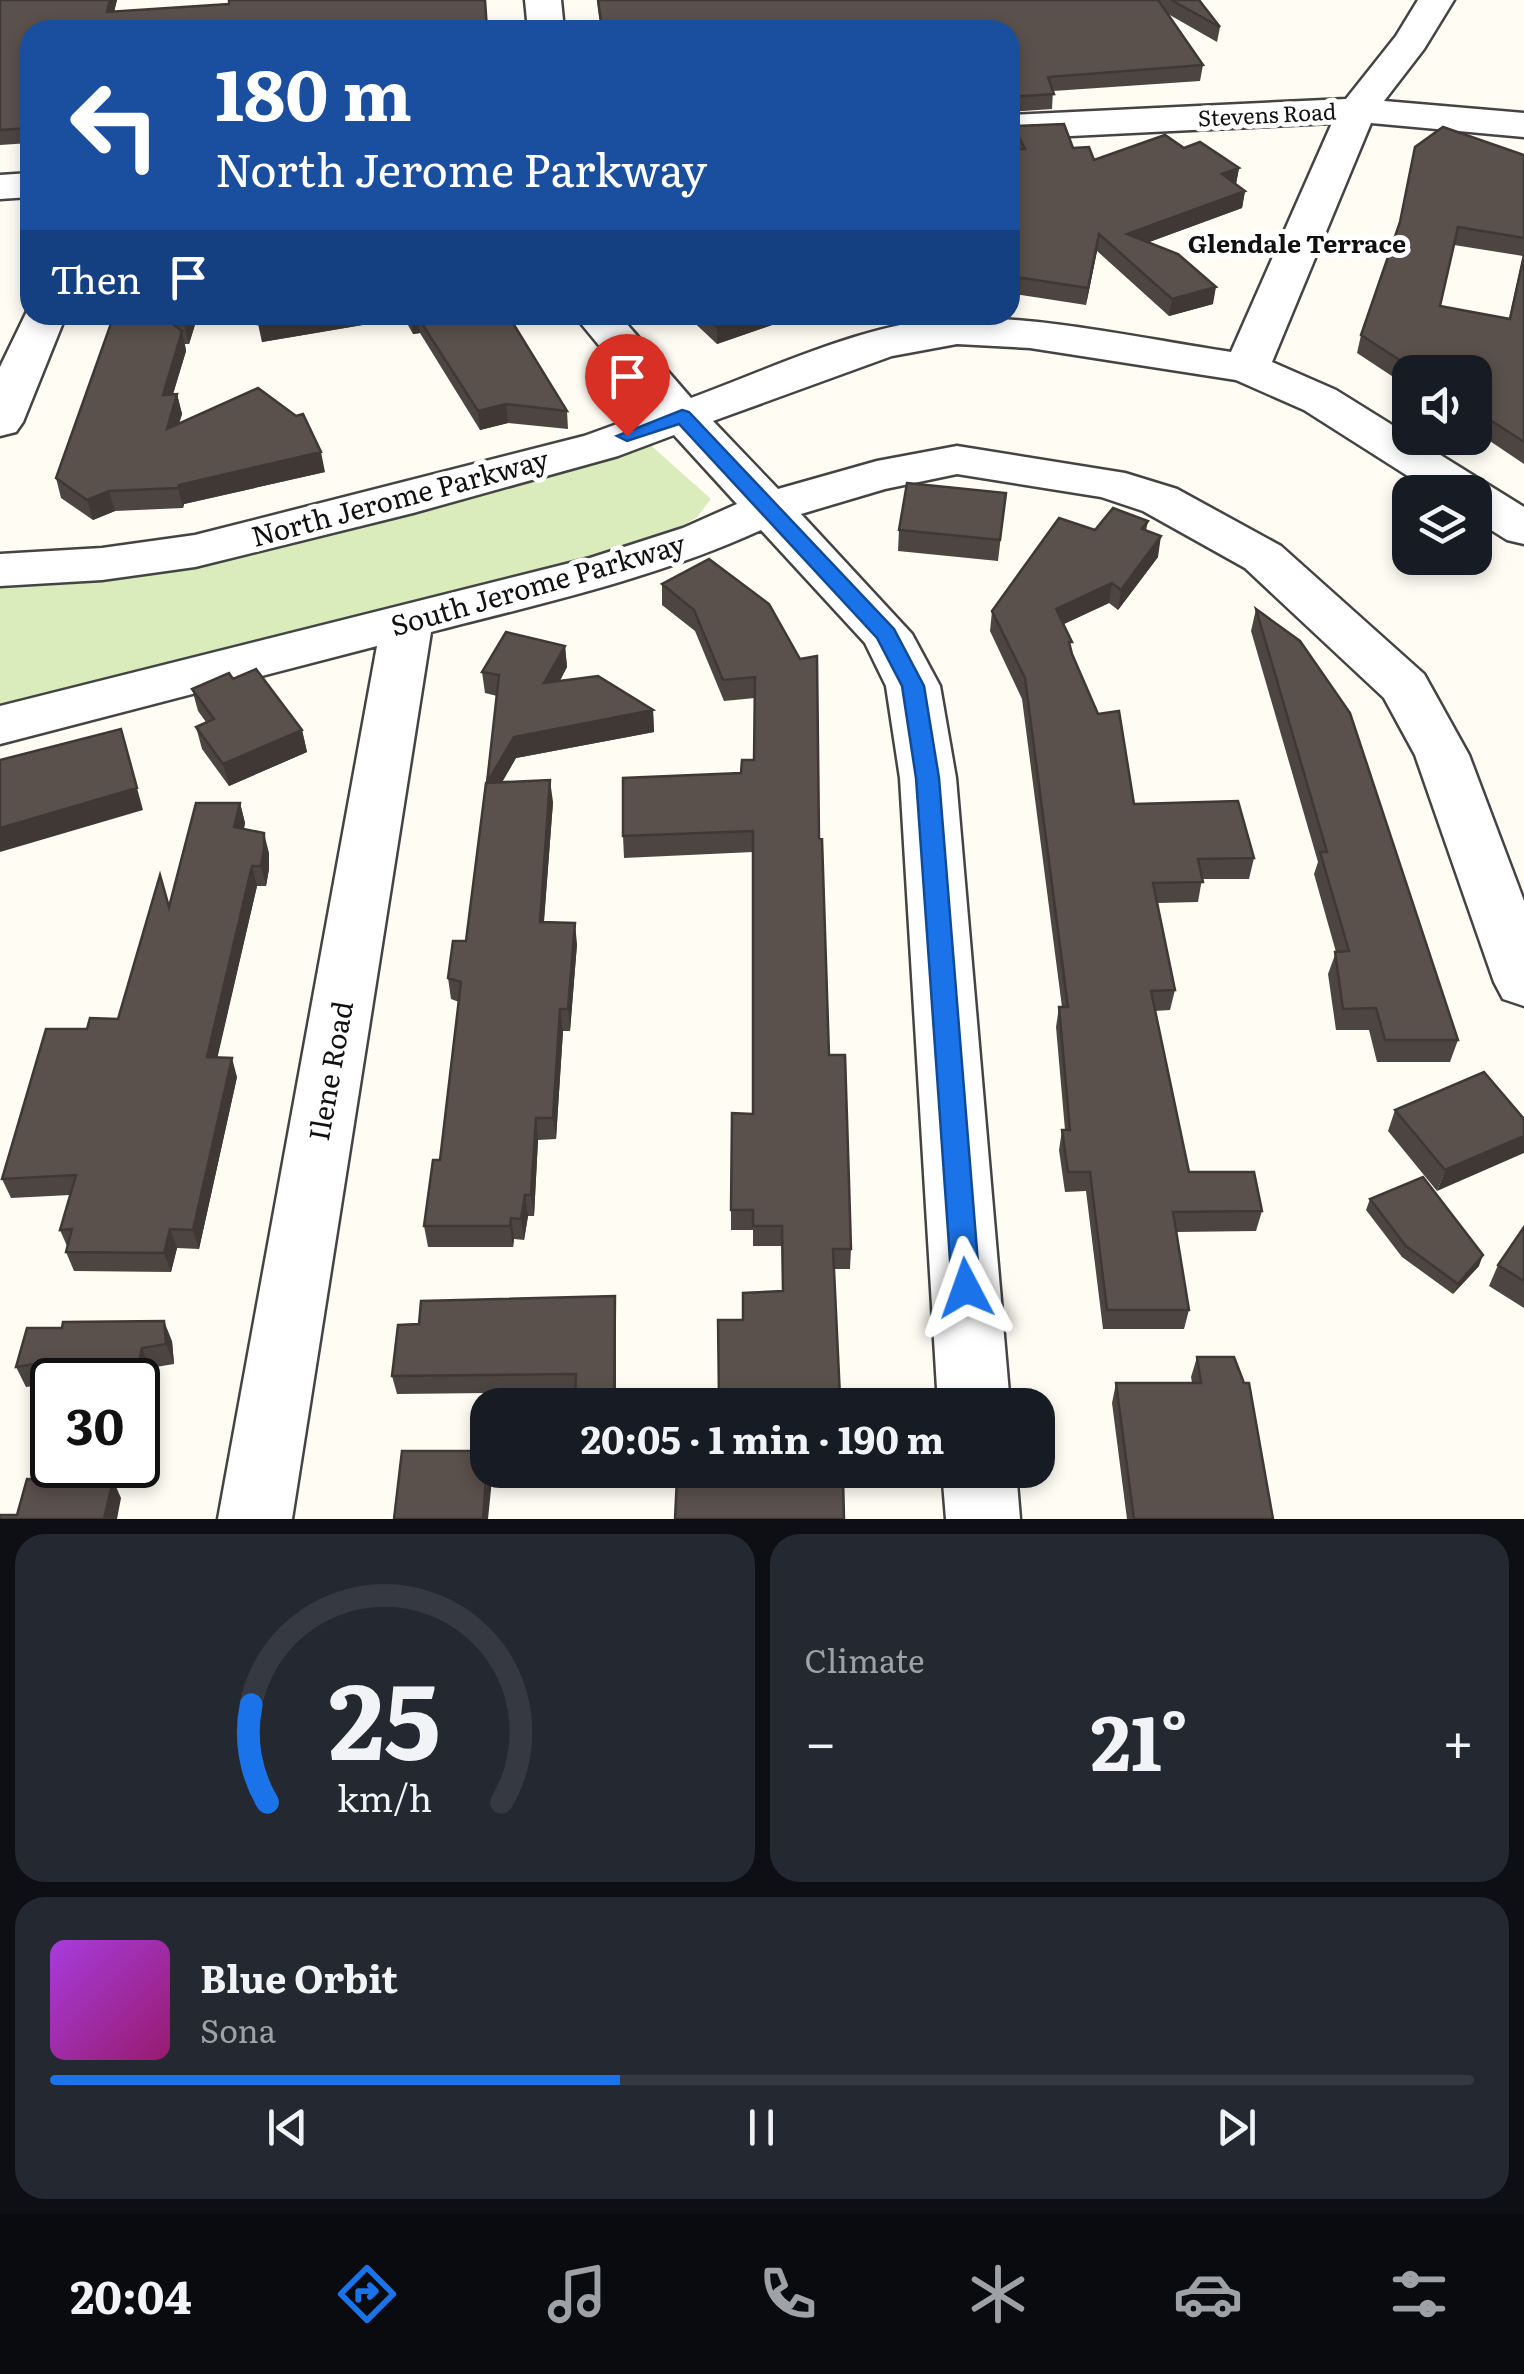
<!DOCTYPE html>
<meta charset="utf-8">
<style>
body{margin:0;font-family:Literata,serif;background:#242831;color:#f1f3f6;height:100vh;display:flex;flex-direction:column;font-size:38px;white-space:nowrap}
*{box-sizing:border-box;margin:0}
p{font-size:32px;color:#9ea1a6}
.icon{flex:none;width:55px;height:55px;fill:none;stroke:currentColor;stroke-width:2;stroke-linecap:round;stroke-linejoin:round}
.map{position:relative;height:1519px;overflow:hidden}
.side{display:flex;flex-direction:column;gap:15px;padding:15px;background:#0d0f14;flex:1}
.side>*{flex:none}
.top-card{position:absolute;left:20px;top:20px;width:1000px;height:305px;border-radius:30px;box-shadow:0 5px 15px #0003;background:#1a4fa0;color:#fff;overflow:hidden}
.tools{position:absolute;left:1392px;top:355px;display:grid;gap:20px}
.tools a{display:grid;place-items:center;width:100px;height:100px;border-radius:20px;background:#171b24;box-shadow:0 5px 15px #0003;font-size:50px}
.speed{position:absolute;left:30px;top:1358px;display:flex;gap:20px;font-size:50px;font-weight:700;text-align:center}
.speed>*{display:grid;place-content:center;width:130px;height:130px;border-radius:50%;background:#171b24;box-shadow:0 5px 15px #0003;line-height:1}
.speed .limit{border:5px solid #111;border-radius:15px;background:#fff;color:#111}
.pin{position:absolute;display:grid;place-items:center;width:85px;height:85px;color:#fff;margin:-102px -42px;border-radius:50% 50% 50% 0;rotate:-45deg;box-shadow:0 0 10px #0007}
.pin .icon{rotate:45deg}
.me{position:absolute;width:110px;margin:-55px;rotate:356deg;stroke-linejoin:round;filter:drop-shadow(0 0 8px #0008)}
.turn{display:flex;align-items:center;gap:35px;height:210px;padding:0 30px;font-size:45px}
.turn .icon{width:130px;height:130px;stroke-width:2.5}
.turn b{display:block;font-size:70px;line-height:85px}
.then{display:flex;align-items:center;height:95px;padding:0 30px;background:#0003;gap:20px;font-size:38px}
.big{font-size:75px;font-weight:700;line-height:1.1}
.side .tile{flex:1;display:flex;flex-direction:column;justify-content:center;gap:15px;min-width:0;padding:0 35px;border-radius:30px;background:#242831}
.side .dial{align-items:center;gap:0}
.dial svg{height:260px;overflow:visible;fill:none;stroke:#363941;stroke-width:7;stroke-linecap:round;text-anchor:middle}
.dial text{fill:#f1f3f6;stroke:none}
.song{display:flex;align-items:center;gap:30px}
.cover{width:120px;height:120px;border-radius:15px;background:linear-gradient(135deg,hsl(280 70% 55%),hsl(320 70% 35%))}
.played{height:10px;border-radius:5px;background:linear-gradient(90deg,#1a73e8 40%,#363941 40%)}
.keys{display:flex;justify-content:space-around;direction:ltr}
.heat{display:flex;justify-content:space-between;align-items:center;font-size:55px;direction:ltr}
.side .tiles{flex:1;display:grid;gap:15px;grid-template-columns:1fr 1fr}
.tile:last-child{grid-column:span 2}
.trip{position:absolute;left:470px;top:1388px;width:585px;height:100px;border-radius:30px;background:#171b24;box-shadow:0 5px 15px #0003;font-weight:700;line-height:100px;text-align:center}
.tabs{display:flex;height:160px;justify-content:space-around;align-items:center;background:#090b0e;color:#9ea1a6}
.tabs .icon{width:70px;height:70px}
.tabs .on{color:#1a73e8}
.tabs b{font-size:45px;color:#f1f3f6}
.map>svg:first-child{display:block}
.green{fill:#daecbb}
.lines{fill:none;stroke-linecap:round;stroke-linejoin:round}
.minor-casing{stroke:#444;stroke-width:5}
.minor{fill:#fff;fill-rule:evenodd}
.wall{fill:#4d4541;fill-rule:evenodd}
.shaded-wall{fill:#3f3835}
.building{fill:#5a504c;stroke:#3f3835;stroke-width:2.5}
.route{fill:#1a73e8;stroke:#114b97;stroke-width:2.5}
.labels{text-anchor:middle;stroke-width:10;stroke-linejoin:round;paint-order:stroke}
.far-street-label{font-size:22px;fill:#111;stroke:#fff}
.far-neighbourhood-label{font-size:25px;font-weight:bold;fill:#111;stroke:#fff}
.street-label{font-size:28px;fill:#111;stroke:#fff}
</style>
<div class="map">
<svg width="1524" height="1519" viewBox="0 0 1524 1519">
<rect width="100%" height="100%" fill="#fffcf4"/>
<path class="green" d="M646 441 711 499 697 517 648 547 0 710V588L180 568Z"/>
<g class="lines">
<defs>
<path id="minor" d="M525 0H561L564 30H528Z
M1418 0H1454L1424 49 1384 101 1524 113V137L1371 123 1272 362 1336 390 1524 507V544L1507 540 1475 520V492H1433L1304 410 1236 380 1030 348 957 344 892 356 713 421 778 489 877 461 957 446 1125 473 1177 489 1281 546 1424 674 1469 755 1524 901V1006L1503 999 1494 982 1415 755 1384 698 1245 568 1143 511 1101 497 957 474 885 489 801 514 912 634 940 686 956 778 1010 1405H938L900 778 886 686 865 643 761 530C656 578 543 603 431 632L292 1519H218L377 646 0 744V706L590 558 683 528 737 504 674 435 618 456 413 513 195 567 102 580 0 586V554L102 548 195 535 584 436 653 411 574 315H619L691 398C773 368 873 319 960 318 1050 317 1143 339 1231 352L1332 123 1010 139V115L1346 99 1396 36Z
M30 173V197L0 199V175Z
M30 305V315H66L23 422 16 432 0 436V367Z
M942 1470H1016L1020 1519H946Z"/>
</defs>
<use href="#minor" class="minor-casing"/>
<use href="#minor" class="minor"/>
</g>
<path class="wall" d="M0 0H117L114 12 486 0 30 30V143L0 145Z
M597 0H1199L1220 27 1217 42 1168 14 1203 65 1200 81 1053 91 1052 109 1010 112V30H601Z
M1013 126 1073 148 1094 160 1184 148 1239 168 1236 184 1245 191 1242 208 1149 242 1213 304 1169 316 1097 251 1086 305 1021 295 1010 296V150H1015L1012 143Z
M1519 155H1524V464L1475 431V372H1410V388L1357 353 1361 335ZM1454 245 1523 256 1509 318 1440 306Z
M114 315H198L189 344H185L186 351 173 394H177L182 414 179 423 325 472 184 504 183 508 115 511 93 520 61 498 56 478Z
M259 315H508L567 411 568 429 508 423 480 430 420 333 413 334 404 318 262 342Z
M686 315H801L717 344Z
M1006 493 998 561 898 551 899 530Z
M1148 521 1146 531 1158 557 1118 610 1109 603 1064 624 1071 650 1134 804 1254 858 1249 879H1202L1198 902 1157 903 1175 990 1170 1010 1155 1011 1189 1172 1262 1211 1256 1231 1176 1232 1189 1310 1184 1329H1103L1086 1191 1065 1192 1059 1150 1062 1130H1065L1056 1027 1059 1007H1062L1022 699 990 631 992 611 1095 530Z
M709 559 819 838 829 1055 851 1249 850 1269H834L839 1405H719L718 1320H743L782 1291V1246H753V1230H731V1210L753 1114V852L624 858 623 836 741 773 754 760 755 698 724 701 695 631 662 605V584Z
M1256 609 1458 1040 1450 1062H1377L1369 1030H1336L1328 974 1336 952 1314 874 1318 862 1251 631Z
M565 646 567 667 560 681 653 710 654 732 516 758 502 782 553 802 544 922 577 944 570 1031H563L556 1139 538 1140 534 1216H528L524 1240 514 1239 513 1247H428L424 1226 440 1160 459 1002 451 999 448 978 466 941 497 696 485 693 482 672Z
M233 679 302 730 307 752 229 786 202 749 196 727 206 722 198 711 192 689Z
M240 803 245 823 244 829 269 853V869L266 886H257L217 1057 237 1077 199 1249 177 1248 171 1272 74 1271 66 1252 67 1246 60 1230 70 1195 11 1198 2 1179 87 1029 118 1019 169 906Z
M1484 1072 1437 1191 1388 1131 1395 1110Z
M1370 1199 1479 1266 1453 1294 1402 1257 1366 1210Z
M1524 1227V1308L1489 1286 1498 1265Z
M616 1315 576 1392 397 1394 392 1376Z
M172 1341 174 1364 150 1368 139 1419H138V1380H52V1419L43 1400 48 1384 26 1387 16 1367Z
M1197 1357 1273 1519H1127L1112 1403 1116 1383H1192L1191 1377Z"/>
<path class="shaded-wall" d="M110 0H117L110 27 107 12Z
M1239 168 1236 184 1222 174Z
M1245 191 1242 208 1125 251 1127 234Z
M1099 234 1097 251 1086 305 1088 288Z
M1216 287 1213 304 1169 316 1172 299Z
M188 315H198L189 344 184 324Z
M309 315H404V318L262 342 258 324Z
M422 315 417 316 420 333 413 334 411 316Z
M751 315H801L717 344V327Z
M182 331 186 351 167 414 163 395Z
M177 394 182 414 172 448 167 429Z
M506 404 508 423 480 430 478 411Z
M321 452 325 472 184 504 183 508 178 488 179 485Z
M109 491 115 511 93 520 87 500Z
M1161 536 1158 557 1118 610 1121 590Z
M1112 583 1109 603 1053 629 1056 609Z
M565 646 567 667 546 704 544 683Z
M653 710 654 732 516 758 489 805 487 783 514 737Z
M121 729 143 810 0 852V828Z
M302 730 307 752 229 786 223 764Z
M550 780 553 802 542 944 540 922Z
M240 803 245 823 239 847 234 827Z
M264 833 269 853V869L266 886 261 866Z
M252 866 257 886 213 1077 207 1057Z
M575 923 577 944 570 1031 568 1009Z
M560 1009 563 1031 556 1139 553 1118Z
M232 1058 237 1077 199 1249 193 1230Z
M536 1118 538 1140 534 1216 531 1195Z
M1524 1136V1153L1437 1191 1445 1170Z
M525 1195 528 1216 524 1240 521 1219Z
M511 1218 514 1239 513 1247 510 1226Z
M170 1229 177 1248 171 1272 164 1253Z
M1483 1255 1479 1266 1453 1294 1458 1284Z
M615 1296 616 1315V1405H614Z
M164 1321 172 1341 174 1364 166 1344Z
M142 1348 150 1368 139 1419 138 1415V1380H135Z
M488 1470H493L488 1519H483Z
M113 1480 121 1498 117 1519H104Z"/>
<path class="building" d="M0 0H110L107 12 229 4V0H485L487 30H30V128L0 130Z
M598 0H1158L1203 65 1048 77 1054 94 1010 97V30H602Z
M1171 0H1199L1220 27Z
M1064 124 1073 148 1089 147 1094 160 1165 135 1184 148 1200 142 1239 168 1222 174 1245 191 1127 234 1178 254 1216 287 1172 299 1099 234 1088 288 1023 278 1010 279V150L1025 149 1013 126Z
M1443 127 1524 155V238L1458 227 1440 306 1510 319 1524 255V442L1475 410V372H1418L1361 335 1400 222 1415 147Z
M114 315H188L184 324 174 325 182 331 163 395 177 394 167 429 258 388 296 416 303 414 321 452 179 485 178 488 109 491 87 500 56 478Z
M259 315H309L258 324Z
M419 315H508L567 411 506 404 478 411 417 316Z
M704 315H751L717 327Z
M907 483 1006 493 1000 540 899 530Z
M1113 508 1148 521 1142 529 1161 536 1121 590 1112 583 1056 609 1072 642H1069L1072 654 1098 714 1119 711 1134 804 1238 801 1254 858 1198 859 1203 882 1153 883 1175 990 1151 991 1189 1172H1254L1262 1211 1173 1212 1189 1310H1107L1090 1172H1068L1062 1130H1070L1059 1007H1068L1025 678 992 611 1059 518 1095 530Z
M709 559 769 604 800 659 817 656 819 838 822 839 829 1055H845L849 1182 851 1249H833L840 1397 719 1398 718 1320H743V1293L783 1291 782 1226H753V1210H731L732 1113 753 1114V831L623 836V778L741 773 742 760H754L755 677 723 680 694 610 662 584Z
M1256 609 1300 641 1350 713 1458 1040H1385L1376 1008 1343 1009 1335 952 1349 951 1320 852H1327Z
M506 632 565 646 544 683 598 676 653 710 514 737 487 783 499 675 482 672Z
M256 669 302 730 223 764 196 727 214 719 192 689 229 673 233 679Z
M121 729 137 788 0 828V760Z
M550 780 540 922 575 923 568 1009H560L553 1118H536L531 1195H525L521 1219 511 1218 510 1226H424L433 1160H440L461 982 448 978 453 941H466L486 783Z
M196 803H240L234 827 264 833V850L261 866H252L207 1057 232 1058 193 1230 170 1229 164 1253 66 1252 72 1229 60 1230 76 1175 2 1179 46 1029H87L90 1018 118 1019 160 875 169 907Z
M1484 1072 1524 1119V1136L1445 1170 1395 1110Z
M1423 1177 1483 1255 1458 1284 1406 1246 1370 1199Z
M1524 1227V1281L1498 1265Z
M615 1296 614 1405H575L576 1374 392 1376 398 1325 419 1324 421 1301Z
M164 1321 166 1344 142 1348 135 1380H52V1399L43 1400 54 1361 16 1367 27 1328H62L63 1322Z
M1197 1357H1234L1244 1383H1249L1273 1519H1134L1116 1383H1201Z
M402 1451H488L483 1519H394Z
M677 1478H843L844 1519H675Z
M27 1479 113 1480 104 1519H0V1515H17Z"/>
<path class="route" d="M682 410 689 412 894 629 924 686 939 778 980 1288 976 1296 966 1300 956 1296 952 1288 916 778 902 686 877 638 679 424 627 441 617 436Z"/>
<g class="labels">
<g class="far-street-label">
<text transform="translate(1267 115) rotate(-3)" y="8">Stevens Road</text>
</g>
<g class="far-neighbourhood-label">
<text x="1297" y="253">Glendale Terrace</text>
</g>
<g class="street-label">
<text transform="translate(400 498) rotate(-15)" y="10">North Jerome Parkway</text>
<text transform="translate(538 585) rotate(-16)" y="10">South Jerome Parkway</text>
<text transform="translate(331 1071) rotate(-80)" y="10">Ilene Road</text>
</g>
</g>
</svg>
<div class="tools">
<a><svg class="icon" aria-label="sound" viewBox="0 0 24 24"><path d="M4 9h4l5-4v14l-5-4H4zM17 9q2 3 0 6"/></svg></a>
<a><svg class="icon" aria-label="layers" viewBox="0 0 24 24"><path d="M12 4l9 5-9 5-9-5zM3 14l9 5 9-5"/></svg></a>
</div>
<div class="speed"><div class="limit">30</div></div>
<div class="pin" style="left:627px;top:436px;background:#d93025"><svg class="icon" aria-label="arrive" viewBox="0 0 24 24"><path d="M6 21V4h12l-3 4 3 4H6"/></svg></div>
<svg class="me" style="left:966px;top:1288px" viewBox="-20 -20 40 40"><path d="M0-17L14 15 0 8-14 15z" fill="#1a73e8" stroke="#fff" stroke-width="4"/></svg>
<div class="trip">20:05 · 1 min · 190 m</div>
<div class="top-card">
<div class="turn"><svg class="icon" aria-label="left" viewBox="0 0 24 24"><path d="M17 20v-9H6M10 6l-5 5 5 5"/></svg><div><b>180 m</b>North Jerome Parkway</div></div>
<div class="then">Then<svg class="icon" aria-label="arrive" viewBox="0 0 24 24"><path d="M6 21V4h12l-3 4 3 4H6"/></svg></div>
</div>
</div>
<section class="side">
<div class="tiles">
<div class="tile dial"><svg viewBox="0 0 100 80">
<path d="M14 69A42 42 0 1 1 86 69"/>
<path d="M14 69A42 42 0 0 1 9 39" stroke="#1a73e8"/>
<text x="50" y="56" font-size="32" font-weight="700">25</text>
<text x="50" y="72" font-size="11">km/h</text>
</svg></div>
<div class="tile"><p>Climate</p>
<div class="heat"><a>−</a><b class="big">21°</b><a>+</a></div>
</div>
<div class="tile">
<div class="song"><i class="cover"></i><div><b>Blue Orbit</b><p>Sona</p></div></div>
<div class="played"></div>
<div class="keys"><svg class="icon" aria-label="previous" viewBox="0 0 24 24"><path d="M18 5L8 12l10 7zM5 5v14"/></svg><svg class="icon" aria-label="pause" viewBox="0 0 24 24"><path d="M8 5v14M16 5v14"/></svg><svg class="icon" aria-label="next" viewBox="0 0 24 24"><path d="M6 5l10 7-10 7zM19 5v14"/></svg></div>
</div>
</div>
</section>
<nav class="tabs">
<b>20:04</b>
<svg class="icon on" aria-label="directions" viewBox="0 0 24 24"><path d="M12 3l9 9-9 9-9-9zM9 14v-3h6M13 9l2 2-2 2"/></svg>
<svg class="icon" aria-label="music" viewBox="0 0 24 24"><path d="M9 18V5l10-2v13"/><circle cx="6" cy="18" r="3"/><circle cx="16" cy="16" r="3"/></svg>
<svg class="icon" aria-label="phone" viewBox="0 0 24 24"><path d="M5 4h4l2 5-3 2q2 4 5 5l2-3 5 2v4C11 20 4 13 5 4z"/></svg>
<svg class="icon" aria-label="climate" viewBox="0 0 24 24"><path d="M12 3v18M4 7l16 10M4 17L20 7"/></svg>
<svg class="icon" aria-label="car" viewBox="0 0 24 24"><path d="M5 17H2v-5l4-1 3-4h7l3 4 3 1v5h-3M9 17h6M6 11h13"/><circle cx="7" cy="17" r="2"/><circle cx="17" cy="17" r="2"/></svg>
<svg class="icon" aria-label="filters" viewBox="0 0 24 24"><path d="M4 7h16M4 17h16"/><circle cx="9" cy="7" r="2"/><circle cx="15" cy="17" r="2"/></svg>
</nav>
